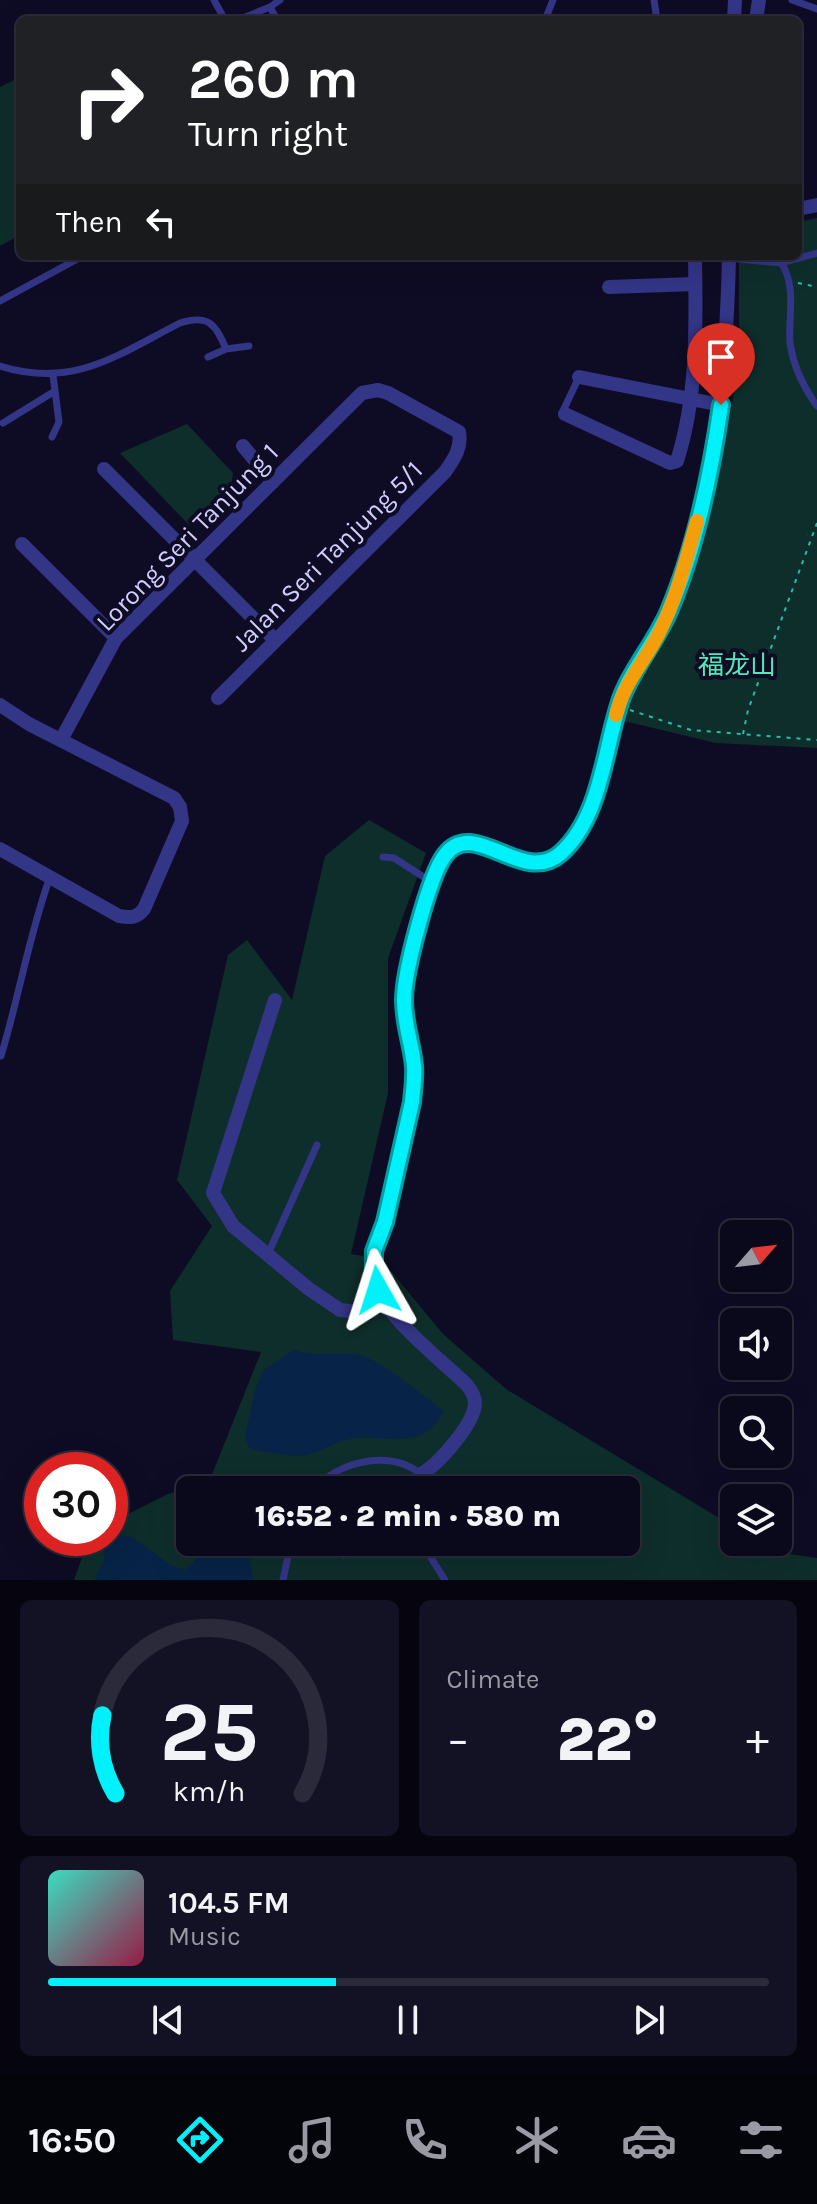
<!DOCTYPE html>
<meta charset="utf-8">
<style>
body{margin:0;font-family:Karla,"Noto Sans SC",sans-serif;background:#131224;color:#f1f3f6;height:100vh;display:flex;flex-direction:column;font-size:30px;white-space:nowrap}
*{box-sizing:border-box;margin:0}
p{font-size:26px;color:#999aa3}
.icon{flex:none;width:44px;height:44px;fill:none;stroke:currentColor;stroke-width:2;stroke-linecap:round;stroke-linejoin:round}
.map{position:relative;height:1580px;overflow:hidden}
.details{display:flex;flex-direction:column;gap:20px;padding:20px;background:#06050f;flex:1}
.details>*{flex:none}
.hud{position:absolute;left:16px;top:16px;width:786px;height:244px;border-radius:12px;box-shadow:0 8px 32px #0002,0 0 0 2px #2a2a3a;background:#202124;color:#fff;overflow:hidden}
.needle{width:52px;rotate:62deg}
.tools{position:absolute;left:720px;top:1220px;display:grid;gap:16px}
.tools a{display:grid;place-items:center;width:72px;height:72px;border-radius:12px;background:#0a091b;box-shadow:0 8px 32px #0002,0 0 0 2px #2a2a3a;font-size:40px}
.speed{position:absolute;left:24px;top:1452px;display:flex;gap:16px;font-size:40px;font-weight:700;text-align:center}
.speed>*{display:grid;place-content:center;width:104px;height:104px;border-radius:50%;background:#0a091b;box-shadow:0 8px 32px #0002,0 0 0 2px #2a2a3a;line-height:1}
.speed .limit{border:12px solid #d22;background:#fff;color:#111}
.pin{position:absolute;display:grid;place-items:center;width:68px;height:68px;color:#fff;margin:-82px -34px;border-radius:50% 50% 50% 0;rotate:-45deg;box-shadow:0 0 8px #0007}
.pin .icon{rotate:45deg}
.me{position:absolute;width:88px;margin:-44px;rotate:354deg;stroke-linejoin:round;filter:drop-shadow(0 0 6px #0008)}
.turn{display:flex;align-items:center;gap:28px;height:168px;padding:0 40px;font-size:36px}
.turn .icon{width:104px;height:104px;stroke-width:2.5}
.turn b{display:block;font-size:56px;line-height:68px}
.then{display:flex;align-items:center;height:76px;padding:0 40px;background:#0003;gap:16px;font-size:30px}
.big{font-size:60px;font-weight:800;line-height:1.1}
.details .tile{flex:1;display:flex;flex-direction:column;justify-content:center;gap:12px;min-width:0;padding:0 28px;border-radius:12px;background:#131224}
.details .dial{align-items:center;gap:0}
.dial svg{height:208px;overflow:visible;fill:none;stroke:#2a2a3a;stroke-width:7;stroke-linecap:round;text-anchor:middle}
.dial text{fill:#f1f3f6;stroke:none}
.song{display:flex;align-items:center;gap:24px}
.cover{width:96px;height:96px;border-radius:12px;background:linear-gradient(135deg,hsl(170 70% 55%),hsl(340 70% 35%))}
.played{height:8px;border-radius:4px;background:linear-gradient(90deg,#00f1f9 40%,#2a2a3a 40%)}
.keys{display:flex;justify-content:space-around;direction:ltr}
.heat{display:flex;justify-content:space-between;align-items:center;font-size:44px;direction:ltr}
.details .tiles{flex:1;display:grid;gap:20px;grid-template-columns:1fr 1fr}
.tile:last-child{grid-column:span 2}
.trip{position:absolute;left:176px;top:1476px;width:464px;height:80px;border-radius:12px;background:#0a091b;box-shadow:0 8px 32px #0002,0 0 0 2px #2a2a3a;font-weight:800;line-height:80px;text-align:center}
.menu{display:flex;height:128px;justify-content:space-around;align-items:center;background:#04040b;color:#999aa3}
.menu .icon{width:56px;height:56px}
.menu .active{color:#00f1f9}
.menu b{font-size:36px;color:#f1f3f6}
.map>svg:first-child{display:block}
.green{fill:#0e2e2b;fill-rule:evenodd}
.water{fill:#072347}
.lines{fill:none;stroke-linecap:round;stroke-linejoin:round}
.path{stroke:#24beaa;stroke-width:2;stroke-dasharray:4 6;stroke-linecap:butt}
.service{stroke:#333587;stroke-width:7}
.minor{stroke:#333587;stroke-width:14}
.route-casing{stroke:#009da2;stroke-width:20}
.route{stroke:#00f1f9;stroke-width:14}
.slow{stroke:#f59e0b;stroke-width:14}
.labels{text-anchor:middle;stroke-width:8;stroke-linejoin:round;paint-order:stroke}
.street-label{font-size:26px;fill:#d1ceff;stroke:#0e0c24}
.park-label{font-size:26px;fill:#50e9b9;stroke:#0e0c24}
</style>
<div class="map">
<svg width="817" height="1580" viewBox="0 0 817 1580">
<rect width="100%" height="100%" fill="#0e0c24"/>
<path class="green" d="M20 77V235L0 246V87Z
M817 218V748L716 743 624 721 627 698 671 622 693 565 727 432 739 363V256H798V222Z
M187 424 233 473 231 489 201 525H189L120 453Z
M369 820 426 853 388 958V1093L351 1254 381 1259 443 1334 506 1389 734 1527V1542H759L775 1552 817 1558V1580H74L89 1538H110V1523L168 1494 209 1482 261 1352 173 1340 170 1291 212 1226 177 1180 228 955 247 940 292 1000 325 856ZM190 1490H626V1542H190Z"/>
<path class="water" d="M293 1350C314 1356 334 1353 355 1354 375 1355 426 1398 444 1411 438 1421 431 1432 418 1436 397 1443 378 1436 357 1438 340 1439 326 1449 310 1454 296 1458 263 1453 249 1448L245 1436 256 1387 263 1371Z
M110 1532 132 1537 171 1565 185 1570 193 1563 200 1542H250C246 1556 253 1566 253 1580H94L105 1558 102 1538H110Z"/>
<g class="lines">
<path class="path" d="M798 283 817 287
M630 710 691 730 817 740
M743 734 748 710 817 523"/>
<path class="service" d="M214 0 225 20
M654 0 657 20
M792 0 817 9
M270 7 277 20
M238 20 270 7 280 0
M545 20 553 0
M729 258 781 263 817 253
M781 263C797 285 788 317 790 343 793 365 804 388 817 406
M0 301 83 256
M208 357 226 349 249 346
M0 366C74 389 117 355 180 323 208 314 216 324 226 349
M565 414 563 411 579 377
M3 423 55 391
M52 437 59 422 53 375
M383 857 394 858 433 883
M1 1056C19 997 29 935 50 877
M268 1254 317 1145
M313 1490C339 1461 389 1449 421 1474L418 1490
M421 1542 445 1580
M344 1555 366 1542
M283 1580 291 1542"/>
<path class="minor" d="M734 20 735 0
M756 20 759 0
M798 209 817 205
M609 287 695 284
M579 377 721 405
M565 414 670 463 677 461C698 395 696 325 695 256
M243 446 273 482
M104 469 275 640
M22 544 116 638
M0 705 29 724 174 798 180 807 182 821 144 909C137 918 131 918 119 916L0 849
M61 740 116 638 362 393 378 390 388 393 459 432C462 448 454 459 445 472L218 698
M275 1000 213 1193 233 1226 309 1289 340 1310 359 1312 384 1300
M421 1474C438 1465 475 1423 475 1403 475 1396 471 1390 467 1385 443 1362 386 1317 377 1287 374 1276 372 1264 374 1253 375 1243 382 1232 385 1222 396 1184 405 1143 412 1104 418 1070 405 1038 404 1004 403 977 431 861 453 846 490 820 539 913 583 822 596 796 605 767 612 739 615 724 616 708 623 694 636 665 656 641 669 612 679 587 686 561 693 535 719 443 727 351 729 256"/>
</g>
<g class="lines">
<defs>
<path id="route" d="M378 1290 374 1272V1251L385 1222 412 1102C413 1090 415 1078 414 1066 412 1044 404 1024 404 1000 404 972 429 876 445 855 474 816 523 887 561 853 601 817 604 750 620 702 629 673 656 642 669 611 696 547 711 474 721 405"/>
</defs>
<use href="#route" class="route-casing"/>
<use href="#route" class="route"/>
<path class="slow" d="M616 715C623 684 645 661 659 633 677 597 686 559 697 521"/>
</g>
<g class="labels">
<g class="street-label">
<text transform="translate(187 537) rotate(-46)" y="9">Lorong Seri Tanjung 1</text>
<text transform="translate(327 556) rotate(-45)" y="9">Jalan Seri Tanjung 5/1</text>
</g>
<g class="park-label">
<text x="737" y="674">福龙山</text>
</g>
</g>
</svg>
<div class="tools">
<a><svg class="needle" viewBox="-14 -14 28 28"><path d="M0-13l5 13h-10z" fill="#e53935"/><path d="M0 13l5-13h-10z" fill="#999aa3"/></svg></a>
<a><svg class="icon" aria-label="sound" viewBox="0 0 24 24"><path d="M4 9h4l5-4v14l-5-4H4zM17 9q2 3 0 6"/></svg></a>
<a><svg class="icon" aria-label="search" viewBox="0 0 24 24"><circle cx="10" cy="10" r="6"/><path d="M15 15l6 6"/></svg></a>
<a><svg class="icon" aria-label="layers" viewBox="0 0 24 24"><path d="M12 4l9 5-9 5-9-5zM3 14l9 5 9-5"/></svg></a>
</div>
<div class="speed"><div class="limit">30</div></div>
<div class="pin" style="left:721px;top:405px;background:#d93025"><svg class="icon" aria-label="arrive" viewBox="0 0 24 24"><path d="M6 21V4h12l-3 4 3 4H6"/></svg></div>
<svg class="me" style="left:378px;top:1290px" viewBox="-20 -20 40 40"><path d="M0-17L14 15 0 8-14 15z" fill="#00f1f9" stroke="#fff" stroke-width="4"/></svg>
<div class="trip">16:52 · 2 min · 580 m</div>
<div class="hud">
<div class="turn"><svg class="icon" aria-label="right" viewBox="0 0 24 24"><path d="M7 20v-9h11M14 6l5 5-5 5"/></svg><div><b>260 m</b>Turn right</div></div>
<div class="then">Then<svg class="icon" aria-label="left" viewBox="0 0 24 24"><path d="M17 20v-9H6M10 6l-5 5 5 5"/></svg></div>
</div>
</div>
<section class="details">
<div class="tiles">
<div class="tile dial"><svg viewBox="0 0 100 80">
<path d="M14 69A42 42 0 1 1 86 69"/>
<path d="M14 69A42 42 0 0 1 9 39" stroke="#00f1f9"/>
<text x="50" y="56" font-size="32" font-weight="700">25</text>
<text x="50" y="72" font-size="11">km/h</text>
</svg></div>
<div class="tile"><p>Climate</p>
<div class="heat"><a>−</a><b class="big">22°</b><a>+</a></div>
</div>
<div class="tile">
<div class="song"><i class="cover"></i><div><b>104.5 FM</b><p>Music</p></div></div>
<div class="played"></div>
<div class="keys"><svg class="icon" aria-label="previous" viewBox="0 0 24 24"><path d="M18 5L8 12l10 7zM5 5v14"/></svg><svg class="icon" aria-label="pause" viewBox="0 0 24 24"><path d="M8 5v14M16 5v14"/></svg><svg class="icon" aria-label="next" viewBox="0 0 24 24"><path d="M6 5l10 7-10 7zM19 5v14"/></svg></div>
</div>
</div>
</section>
<nav class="menu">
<b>16:50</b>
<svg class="icon active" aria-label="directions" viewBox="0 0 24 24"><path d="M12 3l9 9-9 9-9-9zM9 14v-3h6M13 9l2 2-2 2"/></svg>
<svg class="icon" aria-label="music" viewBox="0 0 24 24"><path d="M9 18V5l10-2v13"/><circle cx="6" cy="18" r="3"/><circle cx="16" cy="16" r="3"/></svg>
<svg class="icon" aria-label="phone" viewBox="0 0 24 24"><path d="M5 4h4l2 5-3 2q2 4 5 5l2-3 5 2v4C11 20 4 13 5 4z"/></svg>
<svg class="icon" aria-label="climate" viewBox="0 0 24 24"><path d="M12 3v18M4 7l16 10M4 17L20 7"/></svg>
<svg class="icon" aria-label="car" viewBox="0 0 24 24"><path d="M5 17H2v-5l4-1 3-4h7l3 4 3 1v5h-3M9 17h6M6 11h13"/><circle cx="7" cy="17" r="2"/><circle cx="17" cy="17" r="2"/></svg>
<svg class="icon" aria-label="filters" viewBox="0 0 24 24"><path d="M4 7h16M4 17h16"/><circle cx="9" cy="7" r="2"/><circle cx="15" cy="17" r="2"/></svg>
</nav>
